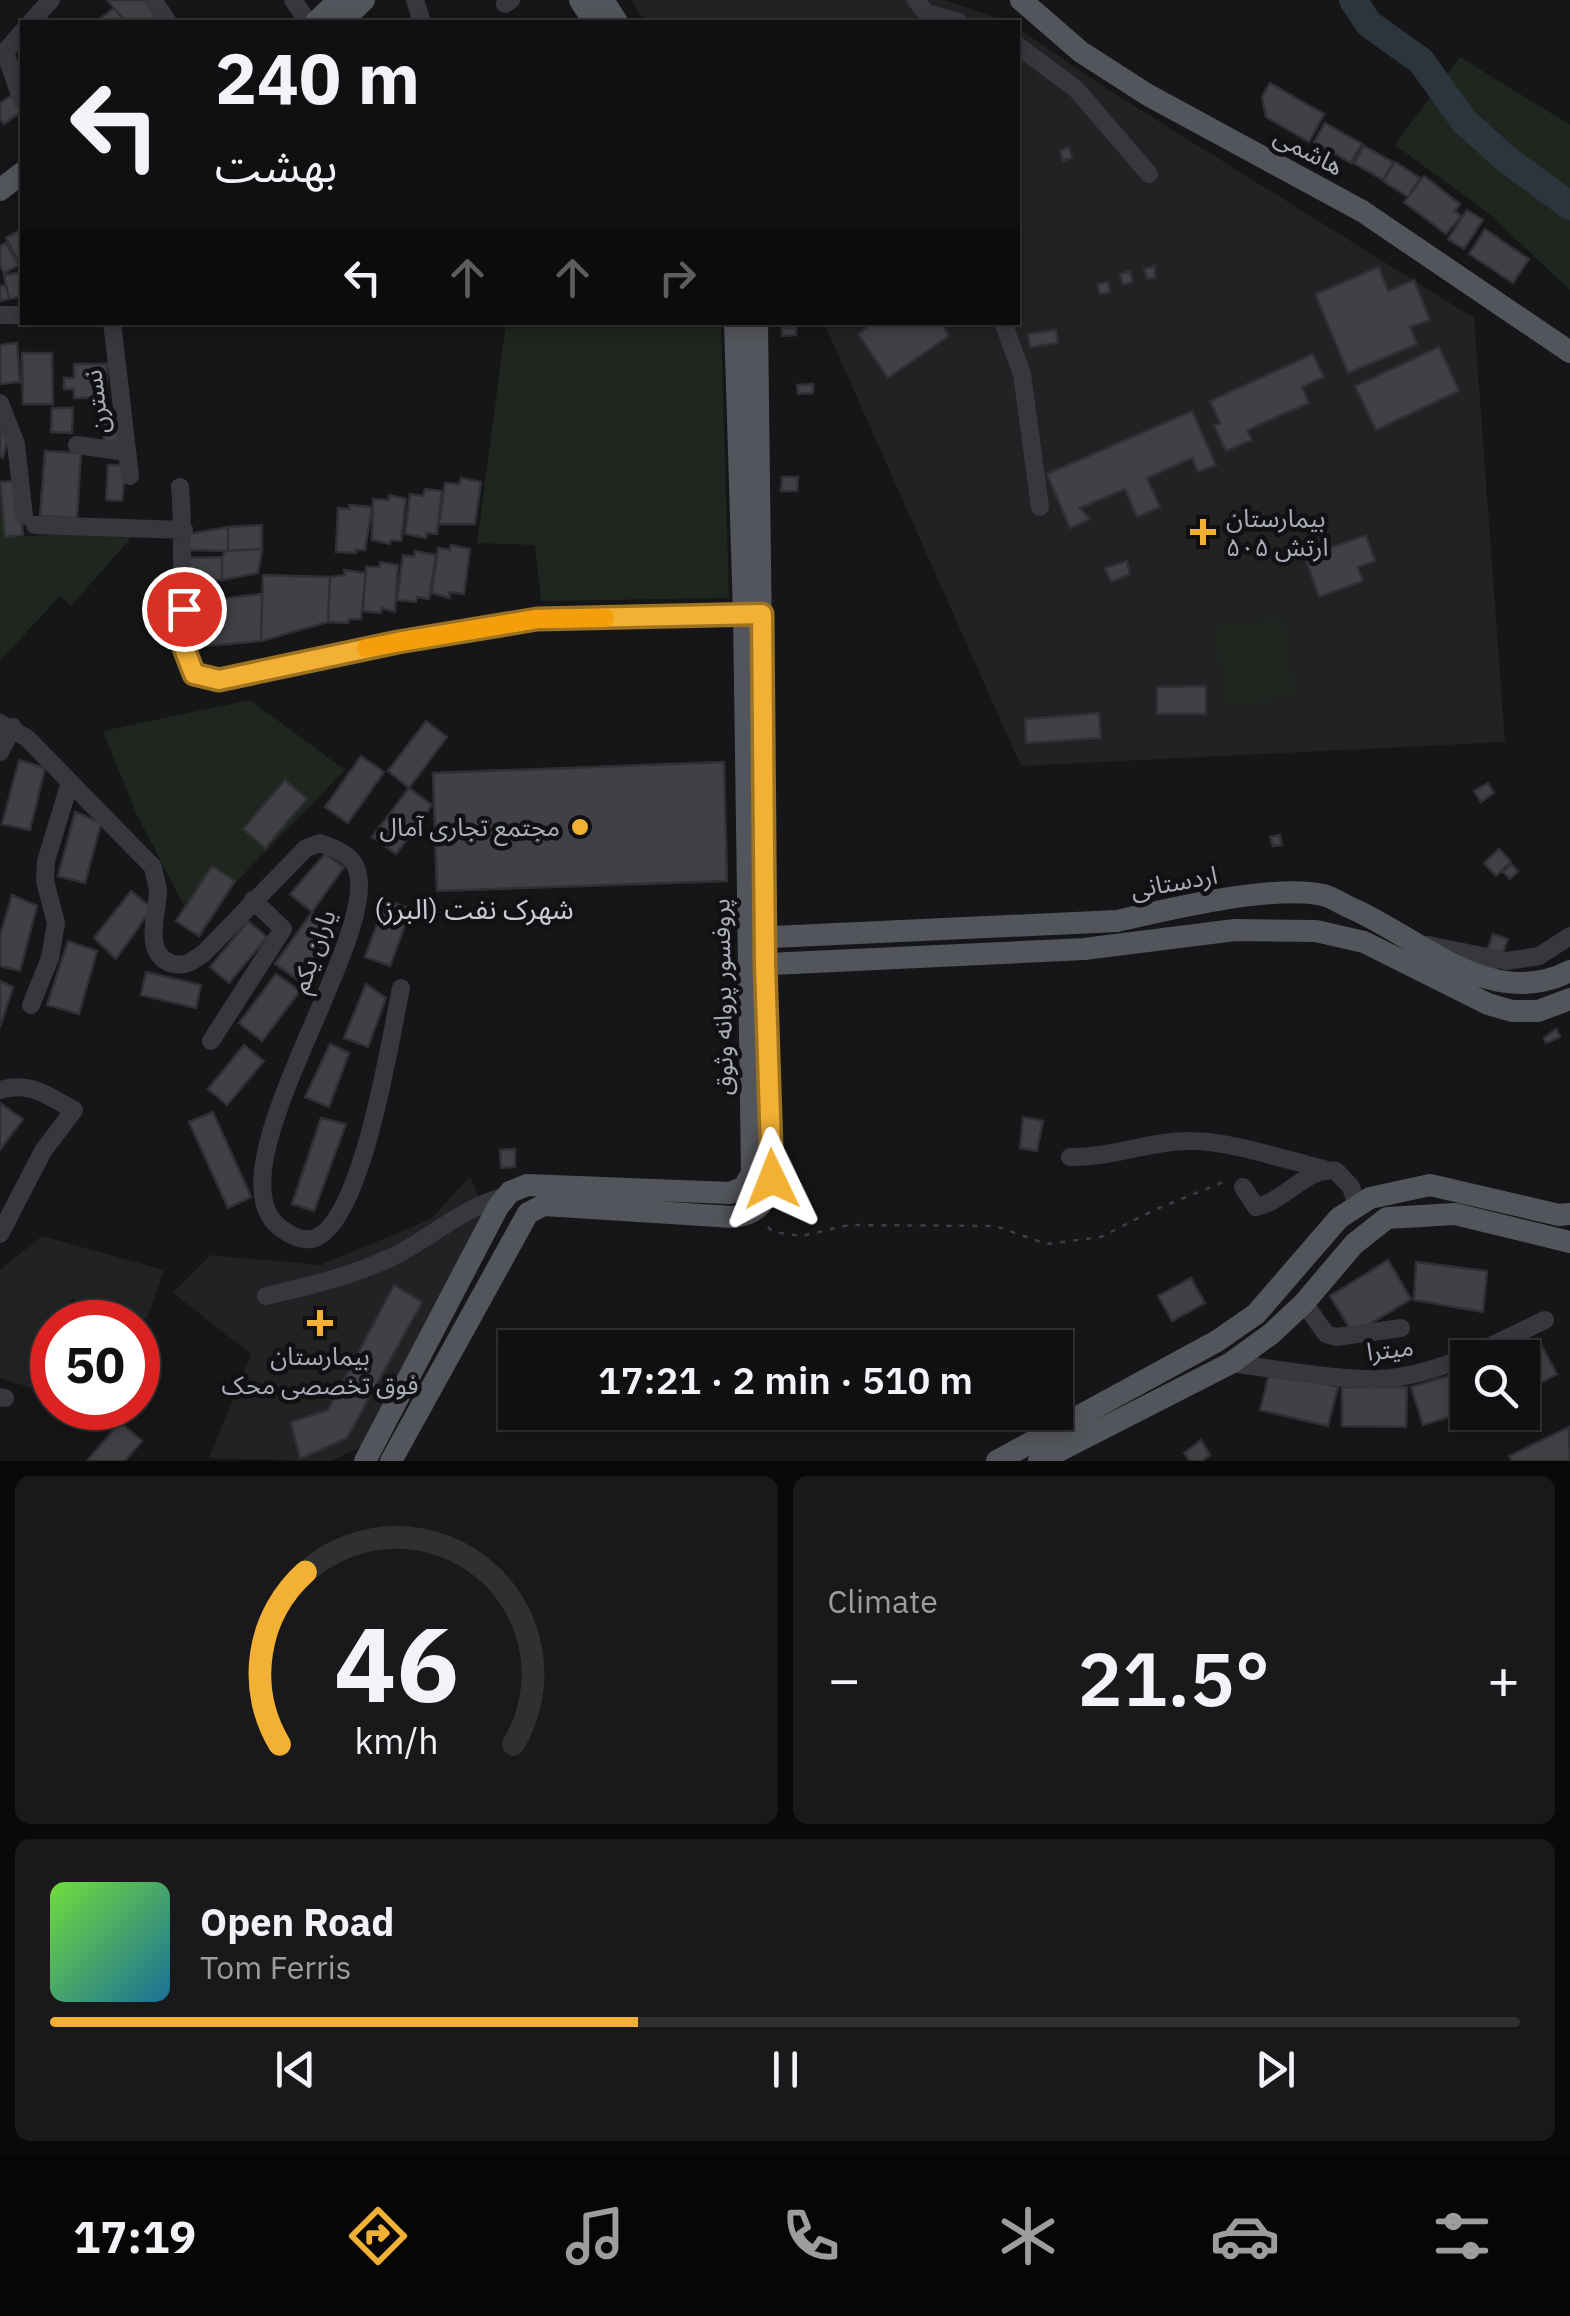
<!DOCTYPE html>
<meta charset="utf-8">
<style>
body{margin:0;font-family:"IBM Plex Sans","Noto Sans Arabic",sans-serif;background:#19191b;color:#f1f3f6;height:100vh;display:flex;flex-direction:column;font-size:38px;white-space:nowrap}
*{box-sizing:border-box;margin:0}
p{font-size:32px;color:#9c9d9f}
.icon{flex:none;width:55px;height:55px;fill:none;stroke:currentColor;stroke-width:2;stroke-linecap:round;stroke-linejoin:round}
.map{position:relative;height:1461px;overflow:hidden}
.sheet{display:flex;flex-direction:column;gap:15px;padding:15px;background:#09090a;flex:1}
.sheet>*{flex:none}
.banner{position:absolute;left:20px;top:20px;width:1000px;height:305px;border-radius:0px;box-shadow:0 5px 15px #0003,0 0 0 2px #303032;background:#101012;color:#f1f3f6;overflow:hidden}
.fabs{position:absolute;left:1450px;top:1340px;display:grid;gap:20px}
.fabs a{display:grid;place-items:center;width:90px;height:90px;border-radius:0px;background:#101012;box-shadow:0 5px 15px #0003,0 0 0 2px #303032;font-size:50px}
.speed{position:absolute;left:30px;top:1300px;display:flex;gap:20px;font-size:50px;font-weight:700;text-align:center}
.speed>*{display:grid;place-content:center;width:130px;height:130px;border-radius:50%;background:#101012;box-shadow:0 5px 15px #0003,0 0 0 2px #303032;line-height:1}
.speed .limit{border:15px solid #d22;background:#fff;color:#111}
.pin{position:absolute;display:grid;place-items:center;width:85px;height:85px;color:#fff;margin:-42px;border:5px solid #fff;border-radius:50%;box-shadow:0 2px 10px #0007}
.me{position:absolute;width:110px;margin:-55px;rotate:358deg;stroke-linejoin:round;filter:drop-shadow(0 0 8px #0008)}
.turn{display:flex;align-items:center;gap:35px;height:210px;padding:0 30px;font-size:45px}
.turn .icon{width:130px;height:130px;stroke-width:2.5}
.turn b{display:block;font-size:70px;line-height:85px}
.lanes{display:flex;align-items:center;height:95px;padding:0 30px;background:#0003;justify-content:center;gap:50px;direction:ltr}
.lanes .off{opacity:.35}
.big{font-size:75px;font-weight:600;line-height:1.1}
.sheet .widget{flex:1;display:flex;flex-direction:column;justify-content:center;gap:15px;min-width:0;padding:0 35px;border-radius:15px;background:#19191b}
.sheet .dial{align-items:center;gap:0}
.dial svg{height:260px;overflow:visible;fill:none;stroke:#303032;stroke-width:7;stroke-linecap:round;text-anchor:middle}
.dial text{fill:#f1f3f6;stroke:none}
.song{display:flex;align-items:center;gap:30px}
.cover{width:120px;height:120px;border-radius:15px;background:linear-gradient(135deg,hsl(100 70% 55%),hsl(200 70% 35%))}
.played{height:10px;border-radius:5px;background:linear-gradient(90deg,#f2b134 40%,#303032 40%)}
.keys{display:flex;justify-content:space-around;direction:ltr}
.heat{display:flex;justify-content:space-between;align-items:center;font-size:55px;direction:ltr}
.sheet .tiles{flex:1;display:grid;gap:15px;grid-template-columns:1fr 1fr}
.widget:last-child{grid-column:span 2}
.trip{position:absolute;left:498px;top:1330px;width:575px;height:100px;border-radius:0px;background:#101012;box-shadow:0 5px 15px #0003,0 0 0 2px #303032;font-weight:600;line-height:100px;text-align:center}
.dock{display:flex;height:160px;justify-content:space-around;align-items:center;background:#060607;color:#9c9d9f}
.dock .icon{width:70px;height:70px}
.dock .selected{color:#f2b134}
.dock b{font-size:45px;color:#f1f3f6}
.map>svg:first-child{display:block}
.built{fill:#222225}
.green{fill:#1e261f}
.lines{fill:none;stroke-linecap:round;stroke-linejoin:round}
.river{stroke:#2c353c;stroke-width:28}
.building{fill:#404145;stroke:#303034;stroke-width:2.5}
.path{stroke:#3d3f44;stroke-width:2.5;stroke-dasharray:5 8;stroke-linecap:butt}
.minor{stroke:#37383d;stroke-width:18}
.major{stroke:#53555c;stroke-width:22}
.route-casing{stroke:#9d7322;stroke-width:25}
.route{stroke:#f2b134;stroke-width:18}
.slow{stroke:#f59e0b;stroke-width:18}
.poi-dot{fill:#f2b134;stroke:#111113;stroke-width:4}
.labels{text-anchor:middle;stroke-width:9;stroke-linejoin:round;paint-order:stroke}
.street-label{font-size:25px;fill:#a8adb8;stroke:#111113}
.poi-label{font-size:25px;fill:#a8adb8;stroke:#111113;text-anchor:start}
.neighbourhood-label{font-size:28px;fill:#c9ccd4;stroke:#111113}
</style>
<div class="map">
<svg width="1570" height="1461" viewBox="0 0 1570 1461">
<rect width="100%" height="100%" fill="#161618"/>
<path class="built" d="M631 0H944L1009 22H645Z
M1018 28 1104 87 1474 318 1505 742 1021 766 824 323 1018 322Z
M470 1176 487 1217 361 1447 330 1461 209 1458 251 1354 173 1293 211 1255 320 1265 431 1219Z
M42 1236 164 1270 147 1319 72 1299 62 1322H52V1344L34 1389 0 1378V1270Z"/>
<path class="green" d="M1460 57 1570 125V290L1488 213 1395 145Z
M506 323H721L729 598 541 601 535 545 477 543Z
M0 498 6 537 137 531 71 606 60 596 0 661Z
M1284 617 1295 696 1226 706 1215 627Z
M250 700 345 770 194 925 136 813 103 731Z"/>
<g class="lines">
<path class="river" d="M1353 0 1369 24 1421 61 1464 121 1505 158 1570 206"/>
</g>
<path class="building" d="M107 0H147L166 22H126Z
M114 8 126 22H96Z
M1270 83 1324 114 1309 142 1266 117 1262 97Z
M12 95 22 111 4 124 0 118V103Z
M1325 123 1362 144 1351 163 1314 142Z
M1364 146 1393 162 1383 180 1354 163Z
M1069 147 1072 158 1063 161 1060 151Z
M1395 162 1420 178 1408 197 1383 181Z
M1424 176 1460 204 1455 211 1461 216 1446 234 1404 202Z
M1467 210 1483 220 1464 249 1448 239Z
M22 229V267L6 238Z
M1485 229 1529 259 1513 283 1469 254Z
M6 243 19 265 4 273 0 265V246Z
M1155 266V278L1147 279 1144 269Z
M1379 267 1388 291 1414 280 1430 320 1410 327 1417 344 1348 373 1315 294Z
M1130 271 1133 282 1123 285 1120 274Z
M22 272V296L9 299 4 275Z
M1108 282 1110 292 1100 294 1097 284Z
M6 285 9 299 0 301V286Z
M875 322H940L949 336 888 378 858 334Z
M782 328H796V335L782 336Z
M1056 330 1058 343 1030 347 1028 334Z
M17 343 20 382 0 384V345Z
M1439 347 1459 391 1376 430 1355 386Z
M22 353H52L53 404H23Z
M1313 354 1324 377 1302 387 1309 403 1247 430 1252 440 1226 451 1214 425 1220 423 1210 401Z
M74 364H107V402H99V398H74V389H64V378H74Z
M813 384V393L798 394 797 385Z
M52 408H73L72 433 51 432Z
M1192 411 1216 465 1198 472 1192 458 1147 478 1160 507 1137 517 1125 489 1080 508 1090 519 1070 528 1047 474Z
M103 418H122V444H104Z
M0 430 9 434 3 458 0 457Z
M45 451 81 453 77 518 40 516Z
M108 465H126L122 501 106 500Z
M782 477H798L797 491H781Z
M461 478 481 482 475 524H439L445 483 459 484Z
M17 481 23 535 5 537 0 482Z
M425 489 442 491 437 534 427 533 426 538 405 534 410 494 423 496Z
M389 495 406 499 401 541 391 540 390 544 372 540 373 499 389 500Z
M349 505 372 507 365 550H355L356 553 336 552 338 508 350 509Z
M262 525V549L228 551V527Z
M228 527V551L189 550V534Z
M1366 535 1375 561 1358 567 1363 581 1319 597 1305 557Z
M451 545 470 549 464 594 449 592 450 598 432 593 438 548 450 550Z
M262 549 258 573 222 580V557L225 551Z
M415 551 436 555 429 599 417 597 416 602 397 600 403 555 414 557Z
M222 557V580L188 581V558Z
M1127 561 1130 574 1111 582 1105 568Z
M380 562 398 565 395 612 382 608 381 613 363 611 366 567H380Z
M344 570 366 573 361 619H349L348 623 328 622 330 577 345 575Z
M263 575 330 577 328 622 261 641Z
M262 594 261 641 193 647 191 602Z
M1206 686V714H1157V687Z
M1099 713 1101 738 1026 743 1025 719Z
M426 721 447 737 409 788 388 771Z
M361 756 384 772 348 823 325 807Z
M19 760 45 768 30 830 2 824Z
M724 762 727 881 437 891 433 773Z
M285 780 307 799 265 848 243 829Z
M1488 783 1494 793 1481 802 1474 791Z
M409 788 432 805 396 854 372 837Z
M75 812 101 823 85 883 58 876Z
M1280 835 1282 845 1273 846 1270 837Z
M1499 849 1511 862 1496 876 1484 863Z
M325 854 344 867 312 912 290 894Z
M1511 864 1518 871 1510 879 1503 872Z
M212 866 235 881 199 936 176 921Z
M131 891 152 908 116 959 94 938Z
M12 895 37 906 20 971 0 966V936Z
M386 900 411 909 390 966 365 957Z
M312 912 336 931 301 982 275 964Z
M248 921 267 937 229 983 210 967Z
M1493 934 1508 939 1494 976 1480 970Z
M68 941 97 951 79 1014 47 1005Z
M146 972 201 985 196 1008 141 995Z
M276 974 300 991 262 1041 239 1023Z
M0 981 13 987 0 1027Z
M366 984 386 998 368 1047 344 1038Z
M1556 1029 1560 1037 1546 1043 1544 1038Z
M330 1044 349 1053 329 1107 305 1097Z
M244 1045 264 1061 227 1105 208 1089Z
M0 1103 23 1119 0 1150Z
M213 1112 251 1197 228 1208 189 1122Z
M1023 1117 1043 1121 1037 1151 1020 1148Z
M321 1118 346 1124 314 1211 292 1204Z
M515 1149V1167L501 1168 500 1150Z
M1388 1260 1411 1299 1353 1334 1330 1296Z
M1416 1262 1487 1271 1483 1312 1414 1300Z
M1191 1278 1205 1303 1172 1321 1158 1296Z
M394 1285 422 1302 347 1438 300 1459 291 1422 328 1410Z
M1069 1330 1072 1359 1055 1361V1348H1023L1021 1335Z
M1538 1339 1557 1374 1522 1393V1358H1504Z
M1270 1370 1338 1387 1328 1426 1260 1410Z
M1468 1370V1411L1423 1425 1411 1387Z
M1342 1387H1407L1406 1427 1342 1426Z
M120 1422 142 1441 125 1461H87Z
M1569 1427 1570 1461H1512L1509 1456Z
M1201 1440 1210 1455 1202 1461H1190L1184 1453Z"/>
<g class="lines">
<path class="path" d="M768 1227 773 1232 801 1236 849 1225 995 1226 1047 1244 1101 1237 1154 1210 1226 1181"/>
<path class="minor" d="M153 0 168 22
M293 0 308 22
M415 0 422 22
M916 0 926 13 959 22
M505 4 511 0
M31 22 51 0
M1018 46 1076 89 1149 174
M0 52H5L22 32
M5 52 22 101
M0 315H22
M112 322 130 476
M1003 322 1022 374 1040 507
M0 403 16 444 24 516
M77 445 127 452
M180 487C186 544 175 623 194 674L219 680 399 642 537 619 744 614
M35 525 184 530
M0 723 27 738 153 867C154 874 157 883 158 890 158 912 142 952 170 963 185 968 193 961 205 952L306 848 320 843C331 847 345 852 353 862 395 919 208 1166 278 1226 288 1234 300 1241 312 1239 362 1228 391 1035 401 988
M0 752 13 727
M1428 945 1507 961 1539 956 1570 936
M31 1005 50 958 56 923 45 881 46 861 70 782
M211 1041 283 929 253 900
M0 1090C31 1081 48 1096 74 1110L43 1151 0 1234
M1070 1157C1112 1158 1151 1140 1194 1141 1228 1141 1290 1161 1324 1169
M1243 1187 1256 1207C1286 1201 1306 1166 1336 1171L1351 1187 1357 1206
M266 1296C309 1286 352 1276 392 1257 431 1238 464 1206 507 1196
M1304 1303 1326 1334 1336 1337 1401 1328
M1231 1363C1276 1369 1324 1378 1370 1379 1431 1380 1491 1345 1545 1320
M0 1397 5 1398"/>
<path class="major" d="M580 0 594 22
M603 0 617 22
M1021 0 1081 52 1148 95 1362 211 1570 352
M316 22 339 0
M341 22 364 0
M0 190 22 173
M750 938 1117 921C1168 909 1274 884 1323 895 1332 897 1342 904 1351 908 1420 938 1490 1012 1570 971
M749 965 1084 949 1235 930 1316 931 1364 942 1488 1004 1512 1011H1538L1570 999
M365 1461 498 1207 510 1192 527 1185 730 1193 744 1187 752 1173 744 614 735 322
M391 1461 528 1213 544 1205 733 1217C757 1214 768 1202 772 1179L765 964 757 322
M997 1461 1217 1341 1256 1314 1339 1218 1370 1198 1430 1185 1559 1215 1570 1214
M1039 1461 1231 1363 1271 1334 1304 1303 1354 1244 1387 1218 1455 1214 1570 1242"/>
</g>
<g class="lines">
<defs>
<path id="route" d="M184 609V648L194 674 219 680 398 642 537 619 762 614 765 964 772 1179"/>
</defs>
<use href="#route" class="route-casing"/>
<use href="#route" class="route"/>
<path class="slow" d="M366 648 537 619 605 618"/>
</g>
<g class="poi-dot">
<path d="M1198 517h10v10h10v10h-10v10h-10v-10h-10v-10h10z"/>
<circle cx="580" cy="827" r="10"/>
<path d="M315 1308h10v10h10v10h-10v10h-10v-10h-10v-10h10z"/>
</g>
<g class="labels">
<g class="street-label">
<text transform="translate(1309 151) rotate(28)" y="9">هاشمی</text>
<text transform="translate(96 402) rotate(-97)" y="9">نسترن</text>
<text transform="translate(1174 882) rotate(-10)" y="9">اردستانی</text>
<text transform="translate(313 951) rotate(-70)" y="9">یاران یکم</text>
<text transform="translate(722 997) rotate(-91)" y="9">پروفسور پروانه وثوق</text>
<text transform="translate(1390 1349) rotate(-7)" y="9">میترا</text>
</g>
<g class="poi-label">
<text x="1226" y="527">بیمارستان<tspan x="1226" dy="29">۵۰۵ ارتش</tspan></text>
<text x="560" y="836" text-anchor="end">مجتمع تجاری آمال</text>
<text x="320" y="1365" text-anchor="middle">بیمارستان<tspan x="320" dy="29">فوق تخصصی محک</tspan></text>
</g>
<g class="neighbourhood-label">
<text x="474" y="919">شهرک نفت (البرز)</text>
</g>
</g>
</svg>
<div class="fabs">
<a><svg class="icon" aria-label="search" viewBox="0 0 24 24"><circle cx="10" cy="10" r="6"/><path d="M15 15l6 6"/></svg></a>
</div>
<div class="speed"><div class="limit">50</div></div>
<div class="pin" style="left:184px;top:609px;background:#d93025"><svg class="icon" aria-label="arrive" viewBox="0 0 24 24"><path d="M6 21V4h12l-3 4 3 4H6"/></svg></div>
<svg class="me" style="left:772px;top:1179px" viewBox="-20 -20 40 40"><path d="M0-17L14 15 0 8-14 15z" fill="#f2b134" stroke="#fff" stroke-width="4"/></svg>
<div class="trip">17:21 · 2 min · 510 m</div>
<div class="banner">
<div class="turn"><svg class="icon" aria-label="left" viewBox="0 0 24 24"><path d="M17 20v-9H6M10 6l-5 5 5 5"/></svg><div><b>240 m</b>بهشت</div></div>
<div class="lanes"><svg class="icon" aria-label="left" viewBox="0 0 24 24"><path d="M17 20v-9H6M10 6l-5 5 5 5"/></svg><svg class="icon off" aria-label="ahead" viewBox="0 0 24 24"><path d="M12 20V5M6 11l6-6 6 6"/></svg><svg class="icon off" aria-label="ahead" viewBox="0 0 24 24"><path d="M12 20V5M6 11l6-6 6 6"/></svg><svg class="icon off" aria-label="right" viewBox="0 0 24 24"><path d="M7 20v-9h11M14 6l5 5-5 5"/></svg></div>
</div>
</div>
<section class="sheet">
<div class="tiles">
<div class="widget dial"><svg viewBox="0 0 100 80">
<path d="M14 69A42 42 0 1 1 86 69"/>
<path d="M14 69A42 42 0 0 1 22 16" stroke="#f2b134"/>
<text x="50" y="56" font-size="32" font-weight="700">46</text>
<text x="50" y="72" font-size="11">km/h</text>
</svg></div>
<div class="widget"><p>Climate</p>
<div class="heat"><a>−</a><b class="big">21.5°</b><a>+</a></div>
</div>
<div class="widget">
<div class="song"><i class="cover"></i><div><b>Open Road</b><p>Tom Ferris</p></div></div>
<div class="played"></div>
<div class="keys"><svg class="icon" aria-label="previous" viewBox="0 0 24 24"><path d="M18 5L8 12l10 7zM5 5v14"/></svg><svg class="icon" aria-label="pause" viewBox="0 0 24 24"><path d="M8 5v14M16 5v14"/></svg><svg class="icon" aria-label="next" viewBox="0 0 24 24"><path d="M6 5l10 7-10 7zM19 5v14"/></svg></div>
</div>
</div>
</section>
<nav class="dock">
<b>17:19</b>
<svg class="icon selected" aria-label="directions" viewBox="0 0 24 24"><path d="M12 3l9 9-9 9-9-9zM9 14v-3h6M13 9l2 2-2 2"/></svg>
<svg class="icon" aria-label="music" viewBox="0 0 24 24"><path d="M9 18V5l10-2v13"/><circle cx="6" cy="18" r="3"/><circle cx="16" cy="16" r="3"/></svg>
<svg class="icon" aria-label="phone" viewBox="0 0 24 24"><path d="M5 4h4l2 5-3 2q2 4 5 5l2-3 5 2v4C11 20 4 13 5 4z"/></svg>
<svg class="icon" aria-label="climate" viewBox="0 0 24 24"><path d="M12 3v18M4 7l16 10M4 17L20 7"/></svg>
<svg class="icon" aria-label="car" viewBox="0 0 24 24"><path d="M5 17H2v-5l4-1 3-4h7l3 4 3 1v5h-3M9 17h6M6 11h13"/><circle cx="7" cy="17" r="2"/><circle cx="17" cy="17" r="2"/></svg>
<svg class="icon" aria-label="filters" viewBox="0 0 24 24"><path d="M4 7h16M4 17h16"/><circle cx="9" cy="7" r="2"/><circle cx="15" cy="17" r="2"/></svg>
</nav>
